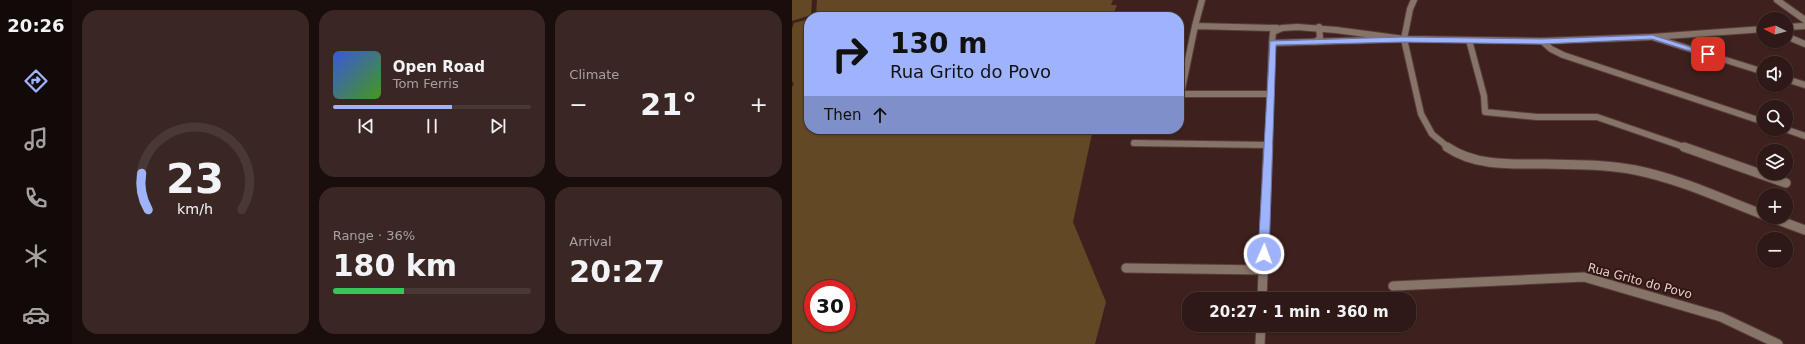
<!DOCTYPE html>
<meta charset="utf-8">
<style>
body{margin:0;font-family:"DejaVu Sans",sans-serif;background:#3a2623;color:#f1f3f6;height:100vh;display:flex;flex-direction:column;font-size:15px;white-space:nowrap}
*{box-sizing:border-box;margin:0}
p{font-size:13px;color:#a7a0a1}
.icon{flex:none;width:22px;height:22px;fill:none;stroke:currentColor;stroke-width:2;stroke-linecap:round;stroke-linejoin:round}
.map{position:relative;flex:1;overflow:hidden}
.side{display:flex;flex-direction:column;gap:10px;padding:10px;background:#190e0c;width:720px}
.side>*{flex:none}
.banner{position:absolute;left:12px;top:12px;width:380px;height:122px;border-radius:16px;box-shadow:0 1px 3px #0004,0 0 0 1px #493835;background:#9fb3fd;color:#111;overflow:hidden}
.needle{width:26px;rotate:276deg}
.controls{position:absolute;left:965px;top:12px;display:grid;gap:8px}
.controls a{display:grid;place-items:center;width:36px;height:36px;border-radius:50%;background:#2e1916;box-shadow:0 1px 3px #0004,0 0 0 1px #493835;font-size:20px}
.speed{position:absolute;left:12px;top:280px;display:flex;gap:8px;font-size:20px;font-weight:700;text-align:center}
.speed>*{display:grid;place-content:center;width:52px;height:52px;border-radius:50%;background:#2e1916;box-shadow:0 1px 3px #0004,0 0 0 1px #493835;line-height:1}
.speed .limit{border:6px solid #d22;background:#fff;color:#111}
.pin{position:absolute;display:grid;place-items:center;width:34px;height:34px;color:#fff;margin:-17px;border-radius:8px;box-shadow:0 2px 6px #0006}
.me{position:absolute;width:44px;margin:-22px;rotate:2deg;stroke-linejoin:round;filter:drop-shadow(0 0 3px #0008)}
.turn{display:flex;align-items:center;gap:14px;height:84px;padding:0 20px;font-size:18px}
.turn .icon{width:52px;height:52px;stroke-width:2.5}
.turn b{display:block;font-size:28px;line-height:34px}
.then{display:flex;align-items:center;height:38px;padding:0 20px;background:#0003;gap:8px;font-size:15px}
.big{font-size:30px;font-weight:700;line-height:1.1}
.side .card{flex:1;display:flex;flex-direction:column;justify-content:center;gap:6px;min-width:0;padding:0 14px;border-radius:16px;background:#3a2623}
.side .dial{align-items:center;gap:0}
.dial svg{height:104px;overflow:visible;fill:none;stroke:#493835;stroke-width:7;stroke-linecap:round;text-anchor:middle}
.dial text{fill:#f1f3f6;stroke:none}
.song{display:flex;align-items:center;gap:12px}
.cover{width:48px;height:48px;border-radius:6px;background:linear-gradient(135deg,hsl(230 70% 55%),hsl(100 70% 35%))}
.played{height:4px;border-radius:2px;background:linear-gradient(90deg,#9fb3fd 60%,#493835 60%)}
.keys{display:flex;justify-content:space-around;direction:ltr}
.heat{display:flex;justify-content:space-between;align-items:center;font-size:22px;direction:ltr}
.charge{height:6px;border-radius:3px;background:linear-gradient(90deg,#34c759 36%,#493835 0)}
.side .tiles{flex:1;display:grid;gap:10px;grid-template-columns:repeat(3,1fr)}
.card:first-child{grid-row:span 2}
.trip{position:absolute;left:390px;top:292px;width:234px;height:40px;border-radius:16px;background:#2e1916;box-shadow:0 1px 3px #0004,0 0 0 1px #493835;font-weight:700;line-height:40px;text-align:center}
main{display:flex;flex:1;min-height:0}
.dock{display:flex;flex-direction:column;width:72px;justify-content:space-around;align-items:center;background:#120a09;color:#a7a0a1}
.dock .icon{width:28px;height:28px}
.dock .on{color:#9fb3fd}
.dock b{font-size:18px;color:#f1f3f6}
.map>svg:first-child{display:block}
.green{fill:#624824;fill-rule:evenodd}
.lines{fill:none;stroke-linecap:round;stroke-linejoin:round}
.minor-far1-casing{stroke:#593d3a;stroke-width:8}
.minor-casing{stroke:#593d3a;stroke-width:11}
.tertiary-casing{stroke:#593d3a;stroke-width:8}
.minor-far1{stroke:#877469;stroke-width:6}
.minor{stroke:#877469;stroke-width:9}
.tertiary{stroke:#877469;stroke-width:6}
.route{fill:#9fb3fd;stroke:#6774a4}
.labels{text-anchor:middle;stroke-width:4;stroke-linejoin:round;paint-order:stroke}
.street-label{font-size:12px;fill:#e6d1ce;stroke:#331714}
</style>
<main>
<nav class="dock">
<b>20:26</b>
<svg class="icon on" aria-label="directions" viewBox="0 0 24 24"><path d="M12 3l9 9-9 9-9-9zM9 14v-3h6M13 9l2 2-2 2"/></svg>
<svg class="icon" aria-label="music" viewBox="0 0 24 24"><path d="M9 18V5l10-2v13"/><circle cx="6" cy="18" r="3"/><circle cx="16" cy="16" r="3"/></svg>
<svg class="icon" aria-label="phone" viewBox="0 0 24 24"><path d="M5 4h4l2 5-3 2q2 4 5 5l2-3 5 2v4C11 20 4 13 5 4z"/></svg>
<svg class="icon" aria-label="climate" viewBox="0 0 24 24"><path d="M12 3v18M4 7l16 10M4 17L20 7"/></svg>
<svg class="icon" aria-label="car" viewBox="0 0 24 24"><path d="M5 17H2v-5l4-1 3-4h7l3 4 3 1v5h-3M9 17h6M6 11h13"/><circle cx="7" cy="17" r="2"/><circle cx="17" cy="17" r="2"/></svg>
</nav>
<section class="side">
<div class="tiles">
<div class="card dial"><svg viewBox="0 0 100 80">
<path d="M14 69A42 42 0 1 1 86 69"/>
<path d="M14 69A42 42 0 0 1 9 41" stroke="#9fb3fd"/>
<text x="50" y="56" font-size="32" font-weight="700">23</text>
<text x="50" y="72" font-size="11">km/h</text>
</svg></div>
<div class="card">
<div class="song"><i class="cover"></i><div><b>Open Road</b><p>Tom Ferris</p></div></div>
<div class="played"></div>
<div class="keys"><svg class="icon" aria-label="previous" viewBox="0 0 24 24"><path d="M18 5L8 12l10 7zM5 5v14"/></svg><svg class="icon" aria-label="pause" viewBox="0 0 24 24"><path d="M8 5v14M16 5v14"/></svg><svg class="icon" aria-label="next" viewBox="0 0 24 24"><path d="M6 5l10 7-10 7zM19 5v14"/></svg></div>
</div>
<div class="card"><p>Climate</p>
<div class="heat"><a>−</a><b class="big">21°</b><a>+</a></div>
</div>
<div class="card"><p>Range · 36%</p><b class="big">180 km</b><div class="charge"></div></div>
<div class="card"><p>Arrival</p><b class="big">20:27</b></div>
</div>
</section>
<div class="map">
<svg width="1013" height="344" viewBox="0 0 1013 344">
<rect width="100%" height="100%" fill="#3e211e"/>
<path class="green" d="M0 0H20L19 15 0 21Z
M25 0H321L319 5H325L320 17H24Z
M17 19V129H301L281 222 314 302 303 344H0V87L2 84 0 81V29L2 23ZM21 289H55V323H21Z"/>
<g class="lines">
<defs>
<path id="minor-far1" d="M622 0 618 9 612 39 629 114 640 134 657 148
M985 0 1013 20
M403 26 410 0
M994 36 1013 44
M860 37 972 72
M677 40 692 96 693 112 745 117H805L895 148
M750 41 759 49 771 55 972 122
M523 42 528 38 527 27
M994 79 1013 85
M478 94H389L403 26 485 28
M993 129 1013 136
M342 143 476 145
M476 148 480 43"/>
<path id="minor" d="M655 147C684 167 722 164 755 164 785 165 814 164 843 170 888 179 930 199 972 215
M892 147 994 183
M978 217 1013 230
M334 268 471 270
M601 286 792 277 929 317 986 344
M470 299 476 147
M468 344 469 325"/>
<path id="tertiary" d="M505 27 544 30 612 39 480 43 481 32 490 28Z
M994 27 1013 26
M612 39 750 41 860 37 972 29"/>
</defs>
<use href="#minor-far1" class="minor-far1-casing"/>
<use href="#minor" class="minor-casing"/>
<use href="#tertiary" class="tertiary-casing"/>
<use href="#minor-far1" class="minor-far1"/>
<use href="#minor" class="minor"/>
<use href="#tertiary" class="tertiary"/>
</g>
<path class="route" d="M860 35 920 54 919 56H914L860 39 750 44 612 42 484 45 477 254 475 257 472 258 468 257 466 254 478 41 612 37 750 39Z"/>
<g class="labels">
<g class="street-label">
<text transform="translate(848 281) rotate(15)" y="4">Rua Grito do Povo</text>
</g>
</g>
</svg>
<div class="controls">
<a><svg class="needle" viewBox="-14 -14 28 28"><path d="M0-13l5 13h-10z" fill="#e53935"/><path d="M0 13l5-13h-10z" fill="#a7a0a1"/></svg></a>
<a><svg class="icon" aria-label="sound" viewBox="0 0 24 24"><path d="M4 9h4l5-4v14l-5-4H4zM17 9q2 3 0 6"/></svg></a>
<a><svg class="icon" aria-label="search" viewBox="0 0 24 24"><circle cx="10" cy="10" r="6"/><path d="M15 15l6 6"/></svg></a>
<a><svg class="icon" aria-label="layers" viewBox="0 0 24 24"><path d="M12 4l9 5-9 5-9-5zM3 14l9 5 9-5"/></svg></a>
<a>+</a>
<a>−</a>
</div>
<div class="speed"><div class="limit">30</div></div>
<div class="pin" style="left:916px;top:54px;background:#d93025"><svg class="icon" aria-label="arrive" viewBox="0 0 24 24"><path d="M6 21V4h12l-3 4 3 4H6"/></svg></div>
<svg class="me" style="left:472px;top:254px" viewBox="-20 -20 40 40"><circle r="17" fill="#9fb3fd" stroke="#fff" stroke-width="3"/><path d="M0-11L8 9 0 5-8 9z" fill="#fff"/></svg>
<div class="trip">20:27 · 1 min · 360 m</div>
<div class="banner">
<div class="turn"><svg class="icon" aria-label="right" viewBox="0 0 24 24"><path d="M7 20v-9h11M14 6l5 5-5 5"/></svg><div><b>130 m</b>Rua Grito do Povo</div></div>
<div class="then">Then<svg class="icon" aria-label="ahead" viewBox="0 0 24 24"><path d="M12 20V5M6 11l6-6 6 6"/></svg></div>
</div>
</div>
</main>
